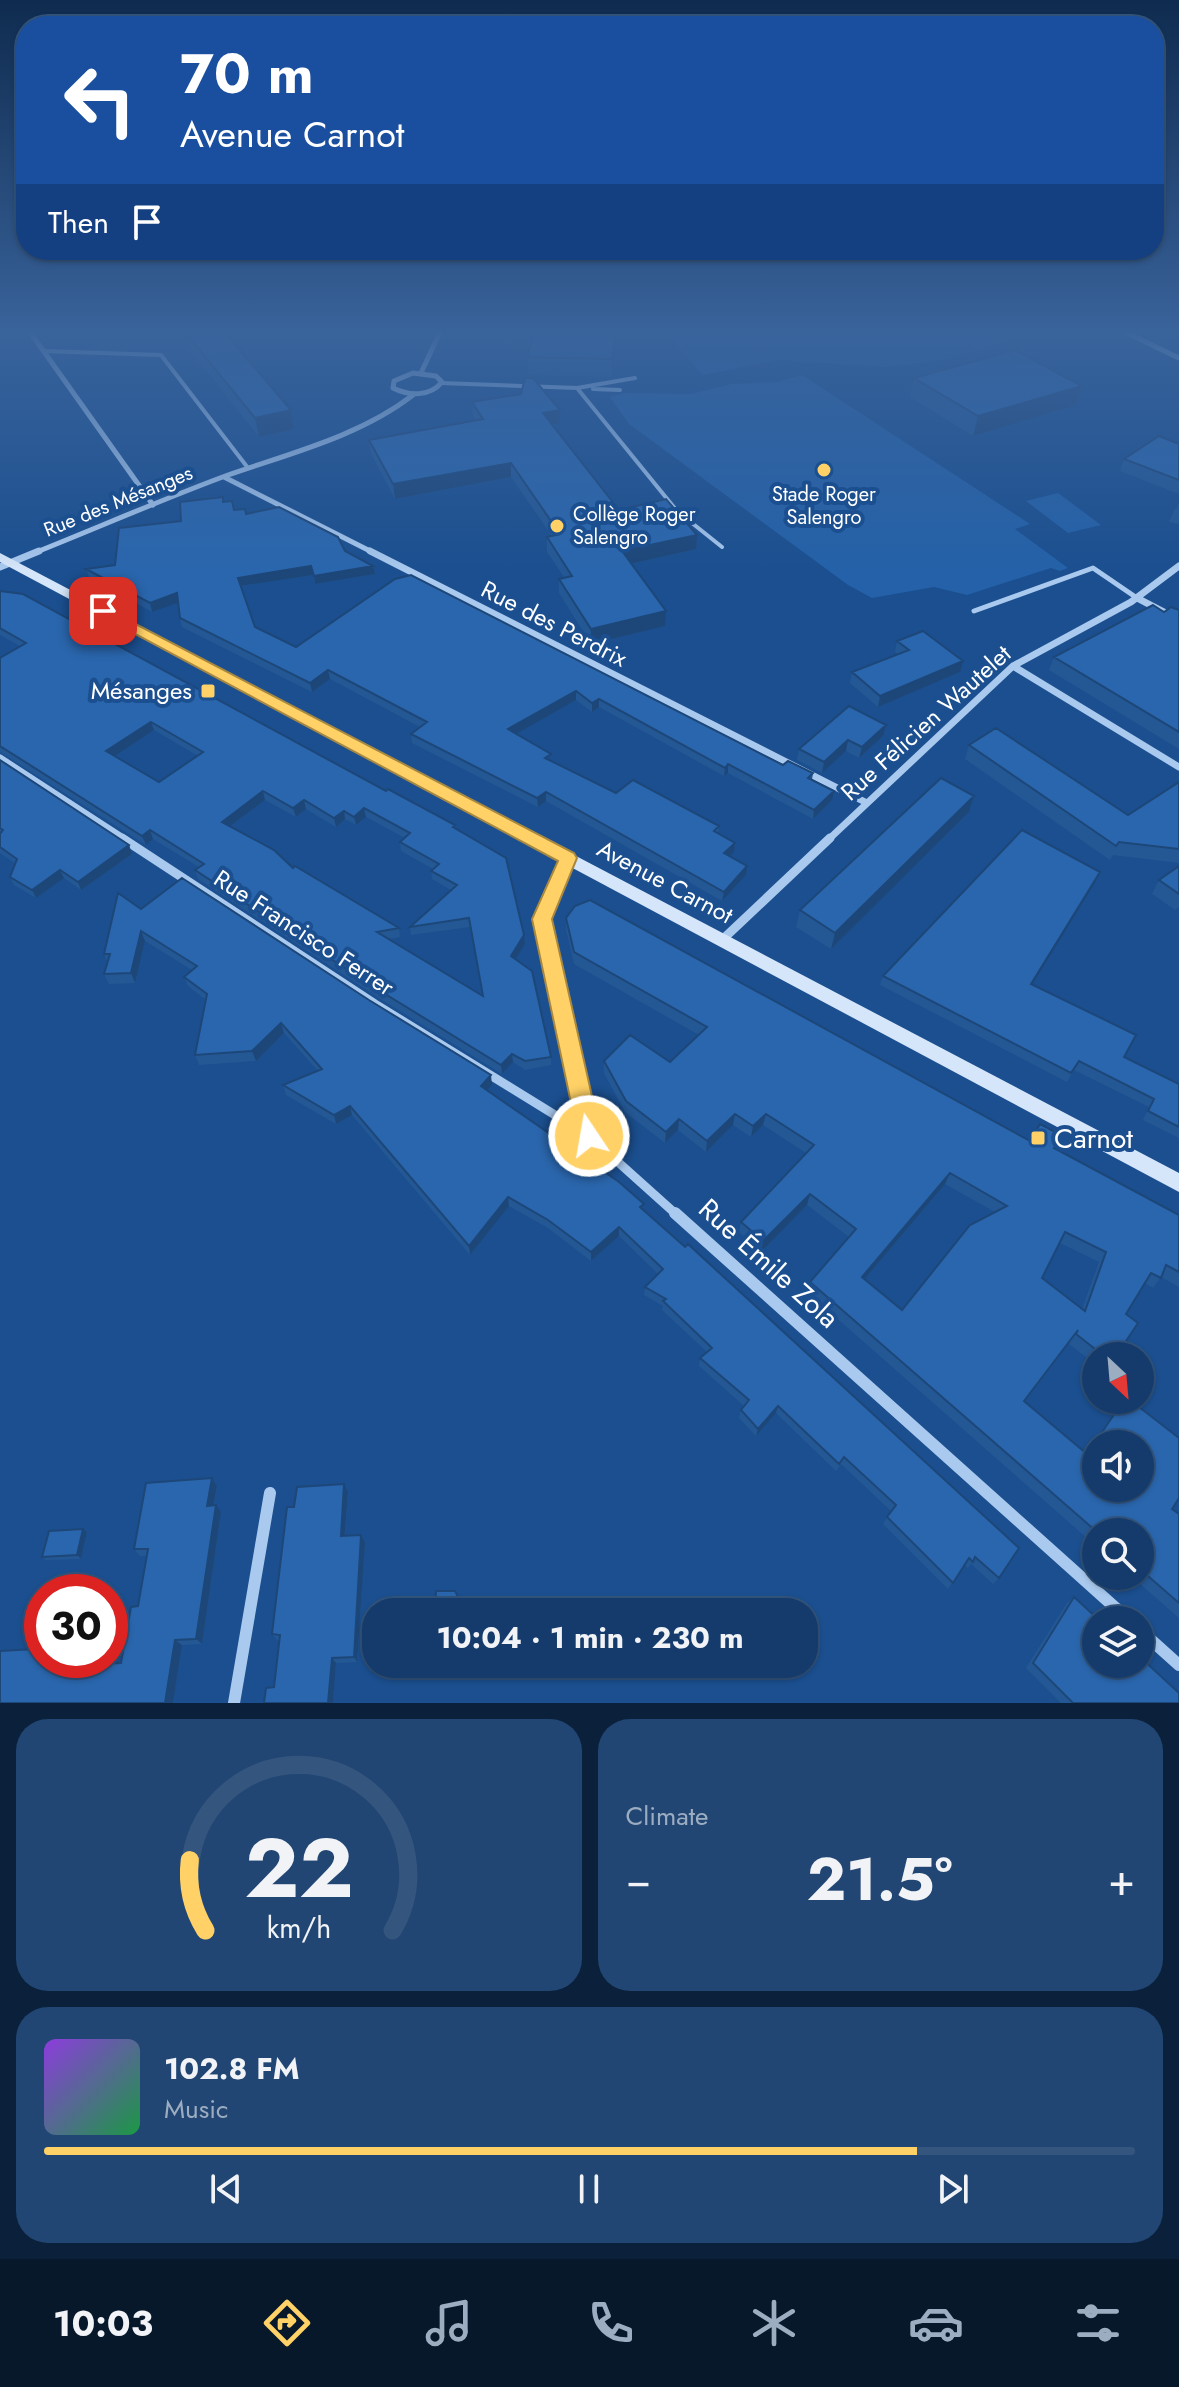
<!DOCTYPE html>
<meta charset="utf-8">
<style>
body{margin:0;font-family:Jost,sans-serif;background:#214673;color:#f1f3f6;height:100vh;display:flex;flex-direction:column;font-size:30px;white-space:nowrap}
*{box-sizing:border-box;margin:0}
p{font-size:26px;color:#9dadc1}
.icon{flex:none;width:44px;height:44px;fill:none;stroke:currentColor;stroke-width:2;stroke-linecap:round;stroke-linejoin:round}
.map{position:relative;height:1703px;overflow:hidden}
.panel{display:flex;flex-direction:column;gap:16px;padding:16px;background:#0b203b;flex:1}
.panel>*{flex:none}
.hud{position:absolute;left:16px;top:16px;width:1148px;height:244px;border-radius:32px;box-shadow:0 2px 6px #0004,0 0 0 2px #33557e;background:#1a4fa0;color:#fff;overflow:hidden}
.needle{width:52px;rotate:154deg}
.controls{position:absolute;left:1082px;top:1342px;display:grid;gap:16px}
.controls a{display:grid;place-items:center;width:72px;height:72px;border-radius:50%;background:#143b6b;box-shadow:0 2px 6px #0004,0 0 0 2px #33557e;font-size:40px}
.speed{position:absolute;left:24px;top:1574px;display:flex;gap:16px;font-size:40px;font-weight:700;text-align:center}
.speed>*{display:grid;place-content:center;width:104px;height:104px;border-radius:50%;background:#143b6b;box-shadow:0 2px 6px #0004,0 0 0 2px #33557e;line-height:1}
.speed .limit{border:12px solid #d22;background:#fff;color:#111}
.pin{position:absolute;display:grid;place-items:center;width:68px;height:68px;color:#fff;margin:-34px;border-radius:16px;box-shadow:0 4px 12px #0006}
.me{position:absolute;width:88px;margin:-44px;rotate:348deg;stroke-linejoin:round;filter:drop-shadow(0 0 6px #0008)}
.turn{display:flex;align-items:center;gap:28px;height:168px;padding:0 32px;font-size:36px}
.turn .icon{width:104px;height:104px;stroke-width:2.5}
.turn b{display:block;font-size:56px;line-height:68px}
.then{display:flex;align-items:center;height:76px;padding:0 32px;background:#0003;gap:16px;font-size:30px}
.big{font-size:60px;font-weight:700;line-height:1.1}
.panel .card{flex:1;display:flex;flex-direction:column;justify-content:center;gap:12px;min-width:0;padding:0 28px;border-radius:32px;background:#214673}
.panel .dial{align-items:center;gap:0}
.dial svg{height:208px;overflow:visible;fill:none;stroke:#33557e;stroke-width:7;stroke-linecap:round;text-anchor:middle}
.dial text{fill:#f1f3f6;stroke:none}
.song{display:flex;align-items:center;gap:24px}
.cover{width:96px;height:96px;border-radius:12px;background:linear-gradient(135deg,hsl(270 70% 55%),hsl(140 70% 35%))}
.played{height:8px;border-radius:4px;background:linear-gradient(90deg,#ffd166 80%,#33557e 80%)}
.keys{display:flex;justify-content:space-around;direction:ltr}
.heat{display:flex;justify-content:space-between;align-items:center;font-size:44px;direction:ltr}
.panel .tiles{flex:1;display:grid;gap:16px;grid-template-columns:1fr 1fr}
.card:last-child{grid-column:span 2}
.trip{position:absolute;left:362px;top:1598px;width:456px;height:80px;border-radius:32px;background:#143b6b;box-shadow:0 2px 6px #0004,0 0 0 2px #33557e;font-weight:700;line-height:80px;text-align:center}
.dock{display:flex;height:128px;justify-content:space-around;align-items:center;background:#08182b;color:#9dadc1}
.dock .icon{width:56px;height:56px}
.dock .on{color:#ffd166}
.dock b{font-size:36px;color:#f1f3f6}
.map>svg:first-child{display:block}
.green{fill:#2461a8}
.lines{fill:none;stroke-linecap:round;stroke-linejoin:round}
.lane-far1{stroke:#a9c9ee;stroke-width:4}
.lane{stroke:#a9c9ee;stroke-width:5}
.street-far3{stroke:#a9c9ee;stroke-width:5}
.street-far2{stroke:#a9c9ee;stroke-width:7}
.street-far1{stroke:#a9c9ee;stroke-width:9}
.street{stroke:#a9c9ee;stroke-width:12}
.secondary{fill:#d6e6fa;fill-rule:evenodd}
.wall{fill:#245895;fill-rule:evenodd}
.shaded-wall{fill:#1d4779}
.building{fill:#2a66ad;stroke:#1d4779;stroke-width:2;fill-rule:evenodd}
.route{fill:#ffd166;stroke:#a68842;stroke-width:2}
.poi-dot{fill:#ffd166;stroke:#1b4f8f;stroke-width:3}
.labels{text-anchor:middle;stroke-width:8;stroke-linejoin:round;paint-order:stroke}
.far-poi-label{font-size:20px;fill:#fff;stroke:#1b4f8f}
.far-street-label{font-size:20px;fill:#fff;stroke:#1b4f8f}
.street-label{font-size:24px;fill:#fff;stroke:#1b4f8f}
.poi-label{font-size:24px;fill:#fff;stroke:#1b4f8f;text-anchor:end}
.near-poi-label{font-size:28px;fill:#fff;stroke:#1b4f8f;text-anchor:start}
.near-street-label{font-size:28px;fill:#fff;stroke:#1b4f8f}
</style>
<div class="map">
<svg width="1179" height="1703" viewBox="0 0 1179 1703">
<rect width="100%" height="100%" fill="#1b4f8f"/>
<path class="green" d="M667 332H1043L937 361 884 367 778 360 702 375Z
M802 375 1030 524 1015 529 1068 568 1060 571 1051 568 967 595 934 587 872 598 848 585 629 424 610 397 625 393 691 394 731 384 776 382Z
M1058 493 1101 525 1068 533 1026 501Z"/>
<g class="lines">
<path class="lane-far1" d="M44 351 161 355 248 468
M635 378 577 388 677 511 722 547
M441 383 578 388
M593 389 620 390"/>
<path class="lane" d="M974 611 1093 568 1137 598"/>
<path class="street-far3" d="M30 332 153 505
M1125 332 1179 358
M413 373 436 376 442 382C430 397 409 396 393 388L394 381Z
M421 373 440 332
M224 477 374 553
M34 553C99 527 163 499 228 475 291 453 360 436 413 395"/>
<path class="street-far2" d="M370 551 867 803
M0 567 39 551
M1137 598 1179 620
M1013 666 1179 767
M0 758 126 840
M828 840 1013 666 1131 602 1179 566"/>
<path class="street-far1" d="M122 838 375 1004 589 1136 677 1215
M568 858 542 919 589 1136
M722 940 830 838"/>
<path class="street" d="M675 1213 1129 1620
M1140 1630 1179 1665
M234 1703 270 1493"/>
<path class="secondary" d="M0 553 1179 1173V1192L0 562Z"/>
</g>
<path class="wall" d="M175 332H226L225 333 294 429 259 437Z
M470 332H618L612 377 528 375V357L530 347 471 345Z
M914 378 1076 405 973 436 910 397Z
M472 402 560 410V423L553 425 619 510 696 549 631 564 665 626 591 644 559 593V579L564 577 547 552V537L552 536 511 477 395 499 371 454 369 440 476 420 473 416Z
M1179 444V494L1120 471 1124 459Z
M224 502 234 510 345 551 373 566 375 574 315 584 313 575 241 586 255 627 296 647 395 579 783 765 813 773 812 780 832 800 813 819 728 773 724 776 599 707 592 712 576 700 516 734 552 761 616 793 719 826 718 834 735 843 734 852 729 856 746 875 722 901 546 801 538 807 412 743 411 734 420 727 330 679 312 692 182 627 180 618 178 602 152 612 89 577 86 569 115 565 181 521Z
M1179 502V524L1169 522 1174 510 1177 508Z
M0 591 386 791 455 825 456 829 524 935 525 944 515 959 551 1057V1065L525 1070 513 1062 502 1074 379 998 198 879 195 870 199 867 153 839 146 845 0 752V658L20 646 0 635ZM154 730 198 756 159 782 115 756ZM265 800 296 817 306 809 336 827 345 819 356 825 366 817 405 838 400 842 401 851 433 869 431 871 432 879 451 890 410 927 411 935 470 927 482 996 388 939 400 937 399 928 293 868 230 827Z
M1179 610V749L1049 670 1054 657 1164 612Z
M897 641 960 672 878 707 850 683 852 672 898 655 895 652Z
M849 706 883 736 859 758 846 751 822 773 797 760 799 749Z
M969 745 1128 815 1179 782V863L1113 855 1110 860 965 759Z
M0 760 129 845 132 854 81 890 64 878 36 898 14 885 10 877 15 863 0 853Z
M974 796 969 812 831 949 796 927 800 910Z
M1179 866V907L1175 910 1152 894 1159 880Z
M1100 872 1096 881 1032 984 1124 1057 1179 1084V1138L1143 1120 1149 1107 1074 1070 1067 1082 880 985 883 976Z
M141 909 492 1085 487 1090 643 1210 999 1578 993 1584 971 1564 968 1568 964 1565 948 1589 883 1524 891 1511 841 1464 836 1471 776 1413 756 1436 739 1418 741 1410 744 1406 699 1366 700 1358 707 1352 662 1310 663 1306 644 1295 645 1287 658 1274 619 1236 591 1261 548 1228 509 1206 470 1255 352 1115 336 1124 286 1095 283 1085 318 1071 284 1033 256 1061 199 1065 195 1055 206 1000 188 986 184 977 192 970 145 941 135 983 109 984 104 974 108 963 104 954Z
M566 918 1030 1141 1055 1148 1179 1215V1287L1161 1277 1153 1288 1145 1283 1126 1314 1116 1356H1096V1365L1069 1344 1071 1340 1024 1401 1086 1453 1123 1400 1172 1509 1179 1514V1618L1131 1576H1140V1532H1096V1546L807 1292 810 1282 849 1237 807 1205 761 1252 739 1232 741 1222 806 1153 763 1125 751 1137 733 1125 706 1152 678 1130 665 1143 625 1112 604 1073V1061L670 1062 699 1035 574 964 566 929ZM945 1184 995 1212 902 1310 865 1279ZM1060 1243 1099 1262 1082 1309 1042 1278Z
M212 1478 217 1486 214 1505 221 1512 202 1644 182 1645 173 1703 72 1666 121 1663 138 1606 147 1556H140L134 1549Z
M348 1492 345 1536 361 1535 365 1542 357 1662 336 1663 333 1703H264L274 1687 280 1640H277L272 1634 294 1507Z
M83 1529 87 1532 81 1559 46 1560 42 1557Z
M1074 1597 1179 1703H1061L1026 1668 1067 1603Z"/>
<path class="shaded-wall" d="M616 332H618L612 377V359Z
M1082 386 1076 405 973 436 978 416Z
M291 410 294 429 259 437 255 418Z
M560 410V423L544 426 543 413Z
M511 463V477L395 499 393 484Z
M697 535 696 549 621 566 622 551Z
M311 566 313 575 240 586 238 578Z
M373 566 375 574 315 584 314 576Z
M177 593 180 602 152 612 150 603Z
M666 611 665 626 591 644V629Z
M963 661 960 672 878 707 880 696Z
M328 670 330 679 312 692 310 683Z
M576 691V700L509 738 508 729Z
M599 699V707L592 712V703Z
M151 722 154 730 109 760 106 751Z
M886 725 883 736 859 758 862 747Z
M848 740 846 751 822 773 824 762Z
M728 764V773L724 776 725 768Z
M263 791 265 800 224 831 222 822Z
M834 791 832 800 813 819 814 810Z
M546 792V801L538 807 537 798Z
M974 796 969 812 831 949 835 933Z
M304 800 306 809 296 817 293 808Z
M364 808 366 817 356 825 354 817Z
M344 811 345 819 336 827 334 818Z
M150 830 153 839 146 845 142 836Z
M735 843 734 852 723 862 724 853Z
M129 845 132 854 81 890 78 882Z
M747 866 746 875 722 901 724 892Z
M60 870 64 878 36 898 32 890Z
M1100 872 1096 881 1027 993 1031 984Z
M141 931 145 941 135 983 131 973Z
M524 935 525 944 512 965 511 956Z
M281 1023 284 1033 256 1061 252 1051Z
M512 1054 513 1062 502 1074 501 1065Z
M491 1075 492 1085 482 1096 481 1086Z
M350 1106 352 1115 336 1124 334 1115Z
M735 1114 733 1125 706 1152 707 1141Z
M766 1114 763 1125 751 1137 753 1126Z
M679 1119 678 1130 665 1143 666 1132Z
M950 1173 945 1184 858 1287 862 1277Z
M810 1194 807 1205 761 1252 763 1241Z
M508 1197 509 1206 470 1255 469 1246Z
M619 1227V1236L591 1261V1252Z
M778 1406 776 1413 756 1436 758 1429Z
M212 1478 217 1486 212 1513 207 1506Z
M344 1484 348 1492 344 1543 341 1536Z
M216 1505 221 1512 202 1644 196 1639Z
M83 1529 87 1532 81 1559 77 1555Z
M361 1535 365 1542 357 1662 354 1657Z
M175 1640 182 1645 173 1703H165Z
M332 1658 336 1663 333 1703H328Z
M64 1660H73L71 1672 62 1666Z"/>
<path class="building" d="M185 332H224L291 410 255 418Z
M533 332H616L612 359 528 357Z
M1015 350 1082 386 978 416 914 378Z
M525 378H533L560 410 543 413 619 510 666 499 697 535 622 551 666 611 591 629 559 579 572 576 547 537 560 534 511 463 393 484 369 440 483 419 472 402 521 394Z
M1159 436 1179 444V480L1124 459Z
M223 497V502L232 501 234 510 245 509 246 514 279 507 338 537 345 551 373 566 314 576 311 566 238 578 255 627 296 647 395 579 411 575 783 765 788 761 813 773 808 778 834 791 814 810 728 764 725 768 599 699 592 703 576 691 508 729 551 754 545 758 616 793 633 780 719 826 714 831 735 843 724 853 747 866 724 892 546 792 537 798 411 734 427 722 328 670 310 683 180 618 177 593 150 603 86 569 115 565 119 528 181 521 180 502Z
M0 591 23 594 386 791 388 789 455 825 453 827 506 858 524 935 511 956 532 971 551 1057 525 1061 512 1054 501 1065 377 989 195 870 204 864 150 830 142 836 0 746V658L26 643 0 628ZM151 722 203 752 159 782 106 751ZM263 791 293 808 304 800 334 818 344 811 354 817 364 808 410 833 400 842 439 864 431 871 457 885 410 927 469 918 483 996 377 932 399 928 295 866 293 868 274 850 222 822Z
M1153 605 1164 612 1171 607 1179 610V732L1054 657Z
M923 631 963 661 880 696 852 672 909 650 897 641Z
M849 706 886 725 862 747 848 740 824 762 799 749Z
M996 728 1128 815 1179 782V849L1119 842 1116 846 969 745Z
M0 760 129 845 78 882 60 870 32 890 10 877 17 859 0 847V834L3 830 0 828Z
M941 778 974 796 835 933 800 910Z
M1022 830 1100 872 1031 984 1136 1035 1124 1057 1179 1084V1127L1148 1111 1154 1099 1079 1061 1071 1073 883 976Z
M1179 866V894L1159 880Z
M182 878 369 1000 491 1075 481 1086 619 1182 644 1204 640 1207 685 1247 688 1244 702 1257 1019 1548 999 1578 975 1557 973 1562 969 1558 953 1583 887 1517 896 1505 844 1457 839 1464 778 1406 758 1429 741 1410 749 1400 700 1358 712 1348 663 1301 666 1299 645 1287 663 1269 619 1227 591 1252 548 1220 508 1197 469 1246 350 1106 334 1115 283 1085 322 1069 281 1023 252 1051 195 1055 207 994 184 977 197 966 141 931 131 973 104 974 110 954H104L118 893 141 909Z
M590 900 1030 1141 1040 1124 1061 1135 1054 1148 1179 1215V1272L1166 1265 1161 1278 1151 1273 1126 1314 1138 1323 1116 1356H1104L1076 1334 1078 1330 1024 1401 1087 1454 1124 1400H1130L1179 1438V1498L1172 1509 1179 1514V1603L1140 1569V1532H1097L810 1282 856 1229 810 1194 763 1241 741 1222 814 1145 766 1114 753 1126 735 1114 707 1141 679 1119 666 1132 626 1101 604 1061 630 1035 670 1062 707 1027 574 952 566 918 575 906ZM950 1173 1007 1206 970 1225 902 1310 862 1277ZM1065 1232 1106 1252 1085 1311 1042 1278ZM1096 1444H1140V1488H1096Z
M212 1478 207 1506 216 1505 196 1639 175 1640 165 1703H0V1651L35 1649 37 1640H42V1660H64L62 1666 121 1663 131 1607 138 1606 148 1549H134L146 1483Z
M344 1484 341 1536 361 1535 354 1657 332 1658 328 1703H264L266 1688 274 1687 280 1635 272 1634 287 1507H294L297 1487Z
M83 1529 77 1555 42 1557 49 1531Z
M436 1591H455L466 1612H435Z
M1074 1597 1099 1620H1096V1664H1140V1657L1179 1693V1703H1073L1033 1663Z"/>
<linearGradient id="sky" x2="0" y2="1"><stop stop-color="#0f2b4f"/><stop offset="0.58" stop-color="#39639b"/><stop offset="1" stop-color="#39639b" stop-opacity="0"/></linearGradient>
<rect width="1179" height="571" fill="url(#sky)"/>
<path class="route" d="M103 607 574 853 577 858 552 919 601 1136 597 1143 589 1146 581 1143 578 1136 532 919 558 861 98 614 96 611Z"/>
<g class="poi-dot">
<circle cx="824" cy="470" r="8"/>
<circle cx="557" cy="526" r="8"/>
<rect x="200" y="683" width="16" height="16" rx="4"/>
<rect x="1030" y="1130" width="16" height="16" rx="4"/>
</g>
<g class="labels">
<g class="far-poi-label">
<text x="824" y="501">Stade Roger<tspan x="824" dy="23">Salengro</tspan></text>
<text x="573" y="521" text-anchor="start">Collège Roger<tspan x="573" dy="23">Salengro</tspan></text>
</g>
<g class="far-street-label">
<text transform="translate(118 501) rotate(-22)" y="7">Rue des Mésanges</text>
</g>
<g class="street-label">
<text transform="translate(554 624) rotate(27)" y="8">Rue des Perdrix</text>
<text transform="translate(926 723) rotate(-42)" y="8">Rue Félicien Wautelet</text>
<text transform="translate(665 882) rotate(28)" y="8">Avenue Carnot</text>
<text transform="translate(304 933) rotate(33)" y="8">Rue Francisco Ferrer</text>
</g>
<g class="poi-label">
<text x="192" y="699">Mésanges</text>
</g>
<g class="near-poi-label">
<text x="1054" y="1148">Carnot</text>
</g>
<g class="near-street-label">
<text transform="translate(769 1263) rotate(42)" y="10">Rue Émile Zola</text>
</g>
</g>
</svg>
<div class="controls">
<a><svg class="needle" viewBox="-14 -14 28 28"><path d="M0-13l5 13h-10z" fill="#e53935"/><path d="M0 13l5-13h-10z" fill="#9dadc1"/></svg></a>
<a><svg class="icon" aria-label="sound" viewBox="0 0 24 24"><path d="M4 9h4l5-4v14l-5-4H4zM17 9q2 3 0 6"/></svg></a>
<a><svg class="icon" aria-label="search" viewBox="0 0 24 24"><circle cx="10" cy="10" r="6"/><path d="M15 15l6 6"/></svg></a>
<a><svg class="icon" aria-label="layers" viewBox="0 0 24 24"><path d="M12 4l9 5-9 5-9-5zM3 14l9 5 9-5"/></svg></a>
</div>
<div class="speed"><div class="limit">30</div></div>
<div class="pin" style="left:103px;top:611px;background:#d93025"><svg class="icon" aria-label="arrive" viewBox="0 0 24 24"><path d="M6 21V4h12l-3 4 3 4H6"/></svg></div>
<svg class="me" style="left:589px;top:1136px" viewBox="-20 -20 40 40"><circle r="17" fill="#ffd166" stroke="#fff" stroke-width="3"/><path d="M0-11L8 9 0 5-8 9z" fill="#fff"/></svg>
<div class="trip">10:04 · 1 min · 230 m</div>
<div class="hud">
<div class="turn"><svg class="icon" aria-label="left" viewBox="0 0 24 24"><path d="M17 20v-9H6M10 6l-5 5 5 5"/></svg><div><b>70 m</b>Avenue Carnot</div></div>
<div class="then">Then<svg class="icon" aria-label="arrive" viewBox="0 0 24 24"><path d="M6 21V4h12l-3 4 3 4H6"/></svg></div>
</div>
</div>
<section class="panel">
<div class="tiles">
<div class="card dial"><svg viewBox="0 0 100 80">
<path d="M14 69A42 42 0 1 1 86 69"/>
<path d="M14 69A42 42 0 0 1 8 42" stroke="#ffd166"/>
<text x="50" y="56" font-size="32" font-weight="700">22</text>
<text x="50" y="72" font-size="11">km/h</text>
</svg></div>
<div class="card"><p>Climate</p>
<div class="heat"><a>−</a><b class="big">21.5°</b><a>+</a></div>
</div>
<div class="card">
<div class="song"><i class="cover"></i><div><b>102.8 FM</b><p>Music</p></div></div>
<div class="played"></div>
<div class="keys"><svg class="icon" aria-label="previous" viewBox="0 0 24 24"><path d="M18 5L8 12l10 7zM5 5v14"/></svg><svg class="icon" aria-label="pause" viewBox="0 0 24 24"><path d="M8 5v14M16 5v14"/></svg><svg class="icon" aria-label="next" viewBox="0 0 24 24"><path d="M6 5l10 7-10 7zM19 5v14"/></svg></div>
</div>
</div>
</section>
<nav class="dock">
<b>10:03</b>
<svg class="icon on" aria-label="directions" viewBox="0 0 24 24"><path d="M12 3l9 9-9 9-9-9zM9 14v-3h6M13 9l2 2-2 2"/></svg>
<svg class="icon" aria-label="music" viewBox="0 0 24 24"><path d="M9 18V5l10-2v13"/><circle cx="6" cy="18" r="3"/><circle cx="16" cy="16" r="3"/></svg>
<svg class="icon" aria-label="phone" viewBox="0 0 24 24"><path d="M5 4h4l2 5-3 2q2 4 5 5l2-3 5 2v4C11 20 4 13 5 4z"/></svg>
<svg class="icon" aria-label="climate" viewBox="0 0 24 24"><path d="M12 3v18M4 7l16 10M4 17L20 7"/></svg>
<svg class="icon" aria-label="car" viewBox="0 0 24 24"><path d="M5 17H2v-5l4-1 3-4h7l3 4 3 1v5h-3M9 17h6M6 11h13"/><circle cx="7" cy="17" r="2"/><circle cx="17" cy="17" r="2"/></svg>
<svg class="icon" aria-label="filters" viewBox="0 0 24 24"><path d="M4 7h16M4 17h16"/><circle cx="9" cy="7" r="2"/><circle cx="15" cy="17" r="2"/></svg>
</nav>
